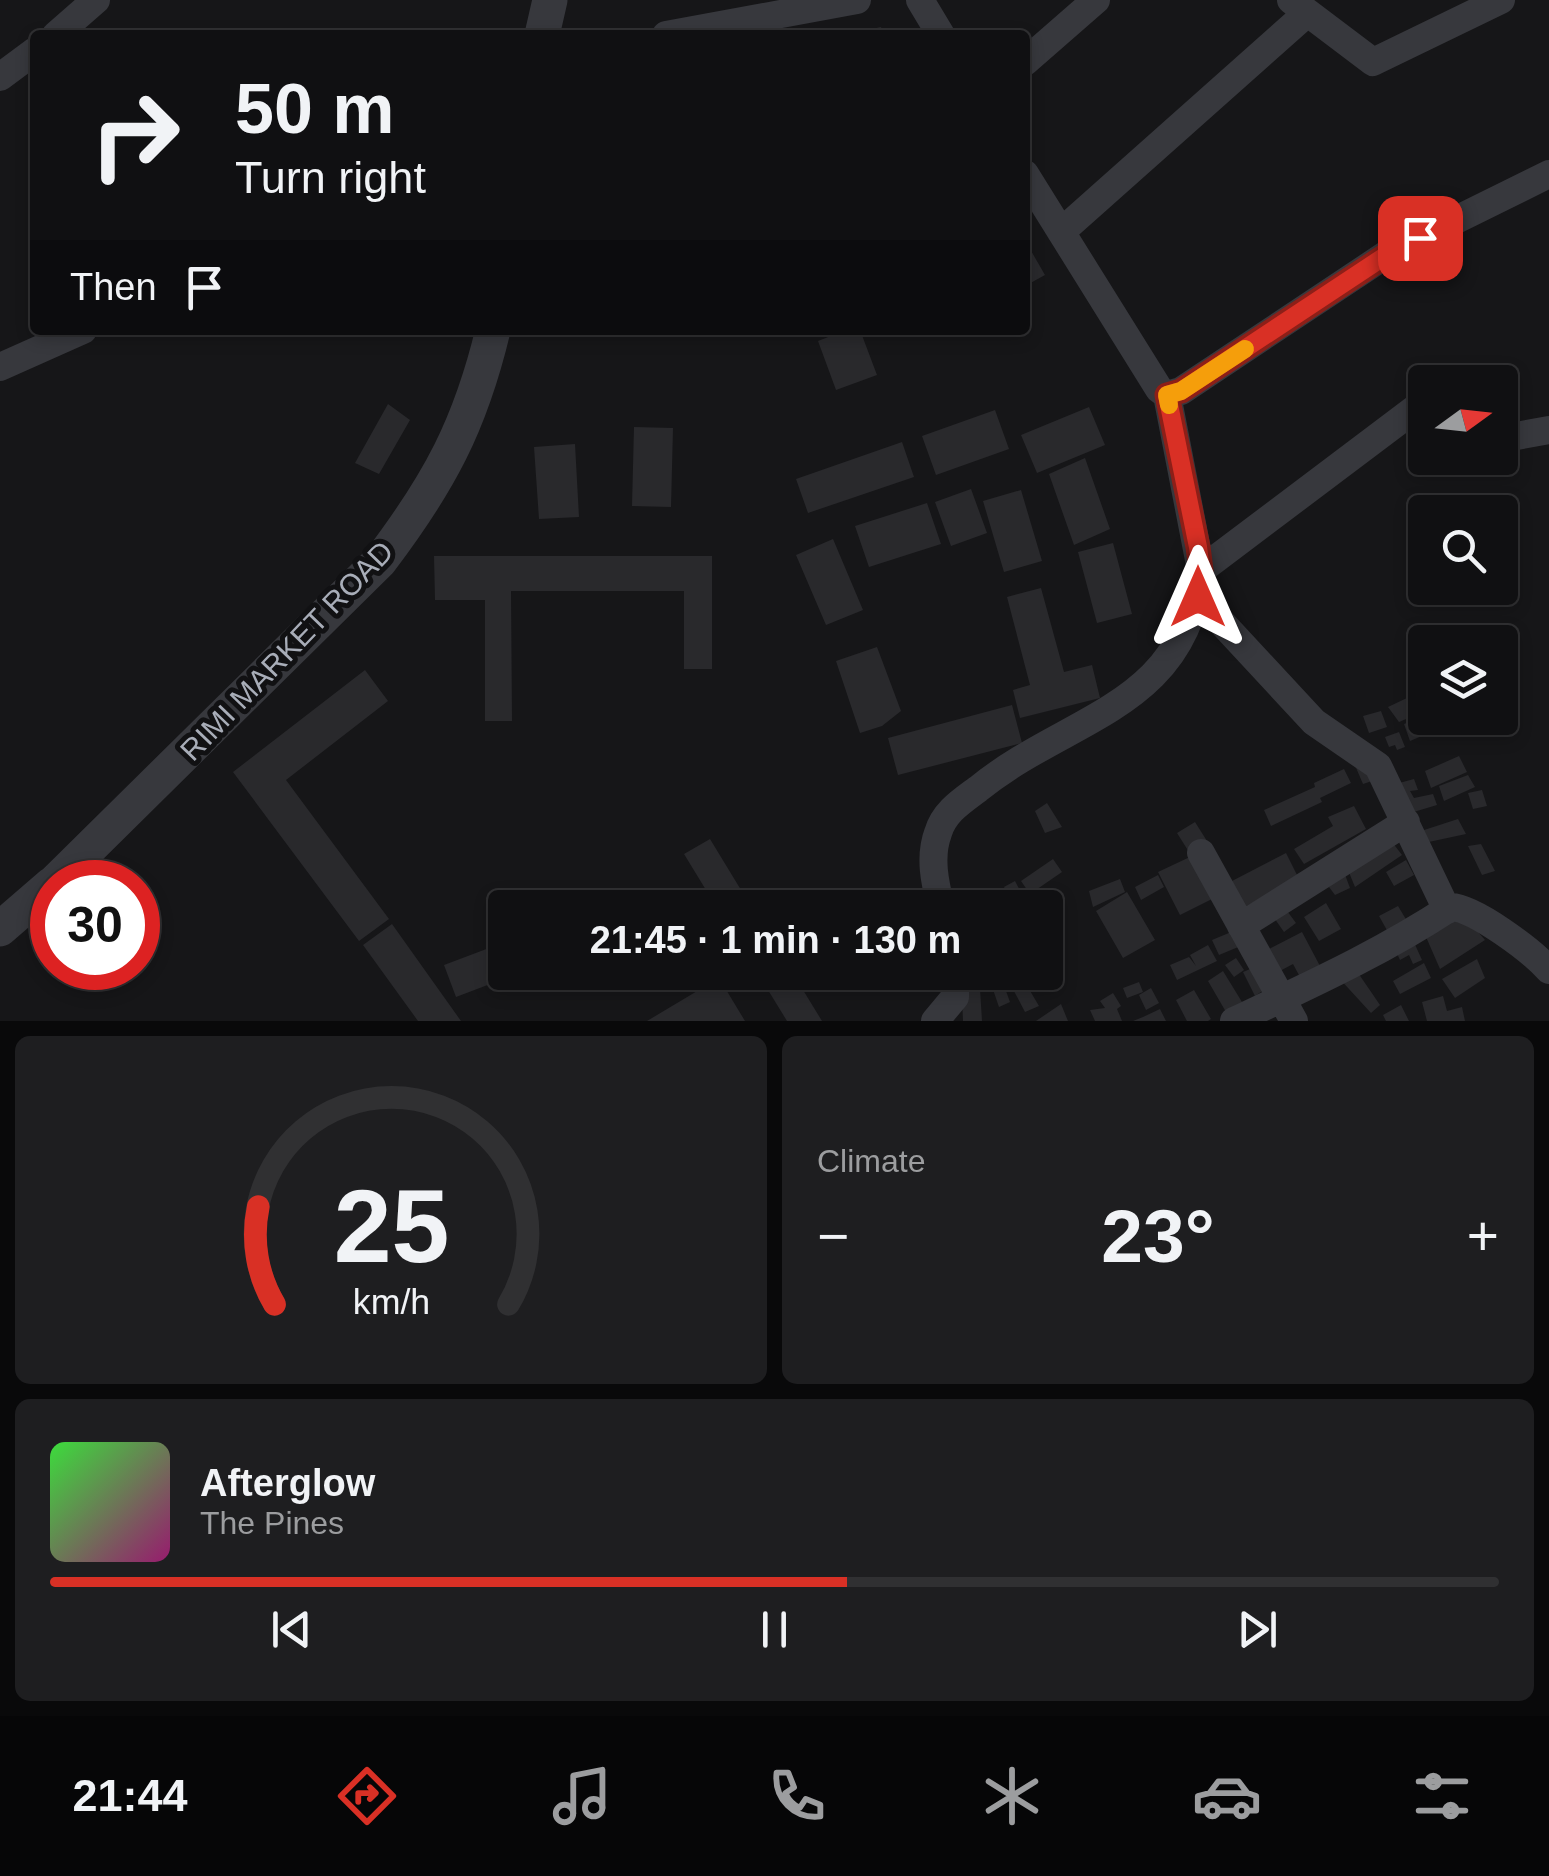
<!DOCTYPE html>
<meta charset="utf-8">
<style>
body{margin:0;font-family:Arial,sans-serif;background:#1e1e20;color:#f1f3f6;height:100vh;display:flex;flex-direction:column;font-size:38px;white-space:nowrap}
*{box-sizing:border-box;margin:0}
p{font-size:32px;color:#9c9d9f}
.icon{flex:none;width:55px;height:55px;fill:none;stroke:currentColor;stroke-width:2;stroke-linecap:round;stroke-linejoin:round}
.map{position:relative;height:1021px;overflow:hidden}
.drawer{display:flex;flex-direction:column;gap:15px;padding:15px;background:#09090a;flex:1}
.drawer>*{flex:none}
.hud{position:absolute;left:30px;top:30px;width:1000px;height:305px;border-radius:10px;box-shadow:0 5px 15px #0003,0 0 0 2px #303032;background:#101012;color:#f1f3f6;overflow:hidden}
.needle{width:65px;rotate:75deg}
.tools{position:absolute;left:1408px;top:365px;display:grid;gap:20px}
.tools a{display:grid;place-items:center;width:110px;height:110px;border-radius:10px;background:#101012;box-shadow:0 5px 15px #0003,0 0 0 2px #303032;font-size:50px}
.speed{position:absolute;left:30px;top:860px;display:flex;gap:20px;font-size:50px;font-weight:700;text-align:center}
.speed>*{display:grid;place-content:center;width:130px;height:130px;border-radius:50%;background:#101012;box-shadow:0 5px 15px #0003,0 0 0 2px #303032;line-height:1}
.speed .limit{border:15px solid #d22;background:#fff;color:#111}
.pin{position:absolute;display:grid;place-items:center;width:85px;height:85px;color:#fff;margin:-42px;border-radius:20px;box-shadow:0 5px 15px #0006}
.me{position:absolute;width:110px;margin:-55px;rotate:0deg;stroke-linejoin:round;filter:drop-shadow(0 0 8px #0008)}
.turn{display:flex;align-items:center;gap:35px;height:210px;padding:0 40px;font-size:45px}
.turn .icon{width:130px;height:130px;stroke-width:2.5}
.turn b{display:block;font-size:70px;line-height:85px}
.then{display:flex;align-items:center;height:95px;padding:0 40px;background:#0003;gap:20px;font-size:38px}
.big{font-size:75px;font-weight:800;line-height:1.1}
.drawer .widget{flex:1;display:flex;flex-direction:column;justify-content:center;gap:15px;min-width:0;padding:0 35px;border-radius:15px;background:#1e1e20}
.drawer .dial{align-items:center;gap:0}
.dial svg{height:260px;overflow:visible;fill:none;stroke:#303032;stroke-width:7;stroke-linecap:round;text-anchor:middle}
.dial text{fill:#f1f3f6;stroke:none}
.song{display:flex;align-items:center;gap:30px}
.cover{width:120px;height:120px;border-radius:15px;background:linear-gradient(135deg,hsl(120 70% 55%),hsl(320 70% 35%))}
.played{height:10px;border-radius:5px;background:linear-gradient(90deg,#d93025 55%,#303032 55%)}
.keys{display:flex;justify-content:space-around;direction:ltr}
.heat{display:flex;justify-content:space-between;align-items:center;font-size:55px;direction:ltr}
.drawer .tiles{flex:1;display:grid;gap:15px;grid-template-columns:1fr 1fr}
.widget:last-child{grid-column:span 2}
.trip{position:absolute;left:488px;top:890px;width:575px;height:100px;border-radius:10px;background:#101012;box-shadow:0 5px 15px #0003,0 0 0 2px #303032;font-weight:800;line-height:100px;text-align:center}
.menu{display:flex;height:160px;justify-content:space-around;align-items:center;background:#060607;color:#9c9d9f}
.menu .icon{width:70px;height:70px}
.menu .on{color:#d93025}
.menu b{font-size:45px;color:#f1f3f6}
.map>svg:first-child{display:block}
.building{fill:#29292c}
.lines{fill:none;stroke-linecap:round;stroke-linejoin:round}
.minor{stroke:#37383d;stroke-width:28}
.tertiary{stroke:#37383d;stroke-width:35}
.route-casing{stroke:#8d1f18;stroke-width:25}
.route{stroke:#d93025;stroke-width:18}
.slow{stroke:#f59e0b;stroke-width:18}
.labels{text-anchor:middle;stroke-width:10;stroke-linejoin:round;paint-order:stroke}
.street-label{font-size:30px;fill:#a8adb8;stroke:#111113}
</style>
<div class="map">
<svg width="1549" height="1021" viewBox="0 0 1549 1021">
<rect width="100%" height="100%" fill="#161618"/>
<path class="building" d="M881 27 883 35H864L863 31Z
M1030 249 1045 275 1025 286V252Z
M846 330H860L877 375 836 390 818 341Z
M388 404 410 420 379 474 355 463Z
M1089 407 1105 445 1037 473 1021 435Z
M995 410 1009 449 936 475 922 436Z
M634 427 673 428 671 507 632 506Z
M902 442 914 477 808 513 796 479Z
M575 444 579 517 539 519 534 447Z
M1085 458 1110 529 1074 545 1049 474Z
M971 489 987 533 951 546 935 502Z
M1021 490 1042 561 1004 572 983 501Z
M927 503 941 544 869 567 855 526Z
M833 539 863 610 826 625 796 555Z
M1113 543 1132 614 1097 623 1078 552Z
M434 556H712V669H684V591H511L512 721H485V600H435Z
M1041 588 1064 672 1092 665 1100 698 1020 718 1013 690 1030 685 1007 597Z
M877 647 901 711 882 726 860 733 836 661Z
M365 670 388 701 286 780 389 919 359 941 233 772Z
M1409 697 1412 701 1420 699 1425 711 1399 722 1388 707Z
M1012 705 1022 743 898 775 888 738Z
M1381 711 1387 727 1369 733 1363 716Z
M1425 716 1436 730 1410 741 1404 724Z
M1399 732 1405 747 1397 750 1395 745 1389 747 1385 737Z
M1459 756 1467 772 1431 788 1425 771Z
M1354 763 1378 779 1363 784Z
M1344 769 1351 783 1320 798 1322 802 1271 826 1264 810 1315 787 1314 783Z
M1468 775 1475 787 1444 801 1439 786Z
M1414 779 1418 790 1410 791 1414 798 1433 794 1437 805 1407 814 1392 785Z
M1482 790 1487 806 1473 809 1468 793Z
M1047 803 1062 827 1045 833 1035 811Z
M1354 806 1366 829 1304 864 1294 849 1333 826 1328 817Z
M1458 819 1466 834 1424 843 1421 831Z
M1195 822 1207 841 1189 852 1177 833Z
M710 839 752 908H717L684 854Z
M1392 842 1402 855 1355 887 1348 870Z
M1481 844 1495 871 1482 875 1468 846Z
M1286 853 1299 879 1245 907 1232 881Z
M1192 856 1216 897 1180 915 1158 872Z
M1053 859 1062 872 1030 894 1021 881Z
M1406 860 1414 875 1394 886 1386 872Z
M1344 872 1350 888 1335 895 1329 887Z
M1158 875 1164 887 1141 900 1135 887Z
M1120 879 1125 892 1093 907 1089 891Z
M1015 881 1024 898 1013 904 1004 887Z
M1003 890 1012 908H995L991 897Z
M853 891 866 908H832Z
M1127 892 1155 940 1123 958 1096 911Z
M988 899 991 908H972L971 904Z
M1326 903 1341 929 1319 941 1304 917Z
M1282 904 1296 923 1284 932 1270 912Z
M1398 906 1407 921 1388 932 1379 916Z
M1459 910 1485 940 1440 969 1423 930Z
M392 924 461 1021H418L363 945Z
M1236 930 1243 945 1219 955 1212 940Z
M1302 932 1320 966 1300 977 1293 964 1278 972 1267 950Z
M1412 938 1422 960 1413 964 1409 955 1400 960 1394 947Z
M505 942V972L519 973 456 997 444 965Z
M1208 945 1217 961 1177 980 1170 965 1189 957 1196 966 1190 955Z
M1236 958 1244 970 1234 977 1225 965Z
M1477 959 1485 978 1455 998 1442 979Z
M1424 963 1431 978 1400 994 1393 981Z
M1255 967 1267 988 1255 996 1243 972Z
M1354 967 1380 1005 1371 1013 1338 977Z
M1223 971 1242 1002 1226 1012 1208 981Z
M757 972H792L822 1021H787Z
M961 972H979L982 1021H963Z
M987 972H999L1010 1002 999 1007Z
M1004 972H1019L1039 1006 1025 1012Z
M719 978 745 1021H647Z
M1139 982 1143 992 1127 998 1123 988Z
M1151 988 1159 1003 1146 1010 1139 995Z
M1194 990 1211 1019 1208 1021H1187L1176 1000Z
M1113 993 1121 1006 1117 1009 1122 1021H1095L1090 1010 1105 1008 1100 1001Z
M1443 996 1447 1011 1462 1007 1465 1021H1427L1422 1002Z
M1061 1004 1068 1021H1036Z
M1401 1005 1409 1021H1386L1383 1015Z
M1160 1009 1166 1021H1133L1143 1017Z"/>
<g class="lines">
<path class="minor" d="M920 0 941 35
M1291 0 1373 62 1501 0
M56 35 96 0
M666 35 857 0
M1025 62 1096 0
M0 77 35 51
M1061 232 1306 14
M0 367 83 330
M1167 395 1181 391 1387 254 1549 174
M1500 439 1549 430
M1201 570 1416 408
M1198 597 1314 722 1378 766 1447 910
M1201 853 1294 1021
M941 908C935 883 929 857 938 833 944 812 962 801 978 789 1069 715 1184 709 1201 570L1167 395 1159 389 1025 174
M1241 926 1406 822
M935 1021 955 997V972
M1234 1021C1310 985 1381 953 1451 907 1475 908 1532 951 1549 970"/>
<path class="tertiary" d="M542 35 550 0
M55 882 380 561C439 483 470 426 493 330
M0 929 52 884"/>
</g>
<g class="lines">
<defs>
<path id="route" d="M1198 597 1201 570 1198 547 1167 395 1181 391 1388 254 1420 238"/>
</defs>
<use href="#route" class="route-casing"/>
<use href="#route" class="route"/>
<path class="slow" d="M1169 405 1167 395 1181 391 1245 349"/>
</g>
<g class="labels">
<g class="street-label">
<text transform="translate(287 651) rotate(-46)" y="10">RIMI MARKET ROAD</text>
</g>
</g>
</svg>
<div class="tools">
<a><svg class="needle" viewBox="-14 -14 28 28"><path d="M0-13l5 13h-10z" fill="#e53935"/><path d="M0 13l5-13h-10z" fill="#9c9d9f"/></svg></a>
<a><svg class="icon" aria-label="search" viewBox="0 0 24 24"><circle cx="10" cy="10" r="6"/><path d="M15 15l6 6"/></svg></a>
<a><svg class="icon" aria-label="layers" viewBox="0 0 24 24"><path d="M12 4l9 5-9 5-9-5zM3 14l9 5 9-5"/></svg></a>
</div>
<div class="speed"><div class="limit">30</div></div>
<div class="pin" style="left:1420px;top:238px;background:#d93025"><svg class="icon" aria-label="arrive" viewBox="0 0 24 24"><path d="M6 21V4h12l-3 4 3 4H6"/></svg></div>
<svg class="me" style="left:1198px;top:597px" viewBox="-20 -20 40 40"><path d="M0-17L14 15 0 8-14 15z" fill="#d93025" stroke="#fff" stroke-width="4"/></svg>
<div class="trip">21:45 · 1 min · 130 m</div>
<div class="hud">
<div class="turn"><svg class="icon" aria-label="right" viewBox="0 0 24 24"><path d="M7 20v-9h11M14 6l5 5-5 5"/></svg><div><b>50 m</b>Turn right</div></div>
<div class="then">Then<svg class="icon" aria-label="arrive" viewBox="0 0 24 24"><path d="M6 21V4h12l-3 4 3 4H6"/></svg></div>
</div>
</div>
<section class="drawer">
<div class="tiles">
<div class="widget dial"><svg viewBox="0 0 100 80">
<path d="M14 69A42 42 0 1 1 86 69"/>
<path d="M14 69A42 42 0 0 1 9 39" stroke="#d93025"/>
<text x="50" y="56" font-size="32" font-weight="700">25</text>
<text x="50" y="72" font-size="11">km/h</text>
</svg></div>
<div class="widget"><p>Climate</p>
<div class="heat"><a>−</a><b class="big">23°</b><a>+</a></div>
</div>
<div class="widget">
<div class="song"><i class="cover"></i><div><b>Afterglow</b><p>The Pines</p></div></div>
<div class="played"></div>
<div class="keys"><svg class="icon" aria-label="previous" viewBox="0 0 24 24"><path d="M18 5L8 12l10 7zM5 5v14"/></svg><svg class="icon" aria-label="pause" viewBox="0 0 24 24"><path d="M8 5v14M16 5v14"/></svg><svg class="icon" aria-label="next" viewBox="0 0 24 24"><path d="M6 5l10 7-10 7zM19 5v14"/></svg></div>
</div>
</div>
</section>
<nav class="menu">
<b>21:44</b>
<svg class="icon on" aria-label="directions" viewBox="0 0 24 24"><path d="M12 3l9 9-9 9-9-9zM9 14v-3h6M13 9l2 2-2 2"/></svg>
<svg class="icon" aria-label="music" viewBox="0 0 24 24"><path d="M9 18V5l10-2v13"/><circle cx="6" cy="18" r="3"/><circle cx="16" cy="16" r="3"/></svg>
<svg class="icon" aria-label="phone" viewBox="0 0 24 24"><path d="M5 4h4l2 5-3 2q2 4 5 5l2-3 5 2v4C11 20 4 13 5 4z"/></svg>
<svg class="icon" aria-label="climate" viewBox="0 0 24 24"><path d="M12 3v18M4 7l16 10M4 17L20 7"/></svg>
<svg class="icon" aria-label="car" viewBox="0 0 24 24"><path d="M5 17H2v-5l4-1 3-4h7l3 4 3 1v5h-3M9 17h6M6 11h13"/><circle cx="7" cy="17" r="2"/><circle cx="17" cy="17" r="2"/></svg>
<svg class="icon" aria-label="filters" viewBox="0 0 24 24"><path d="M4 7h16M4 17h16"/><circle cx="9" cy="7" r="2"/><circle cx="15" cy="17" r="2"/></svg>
</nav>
